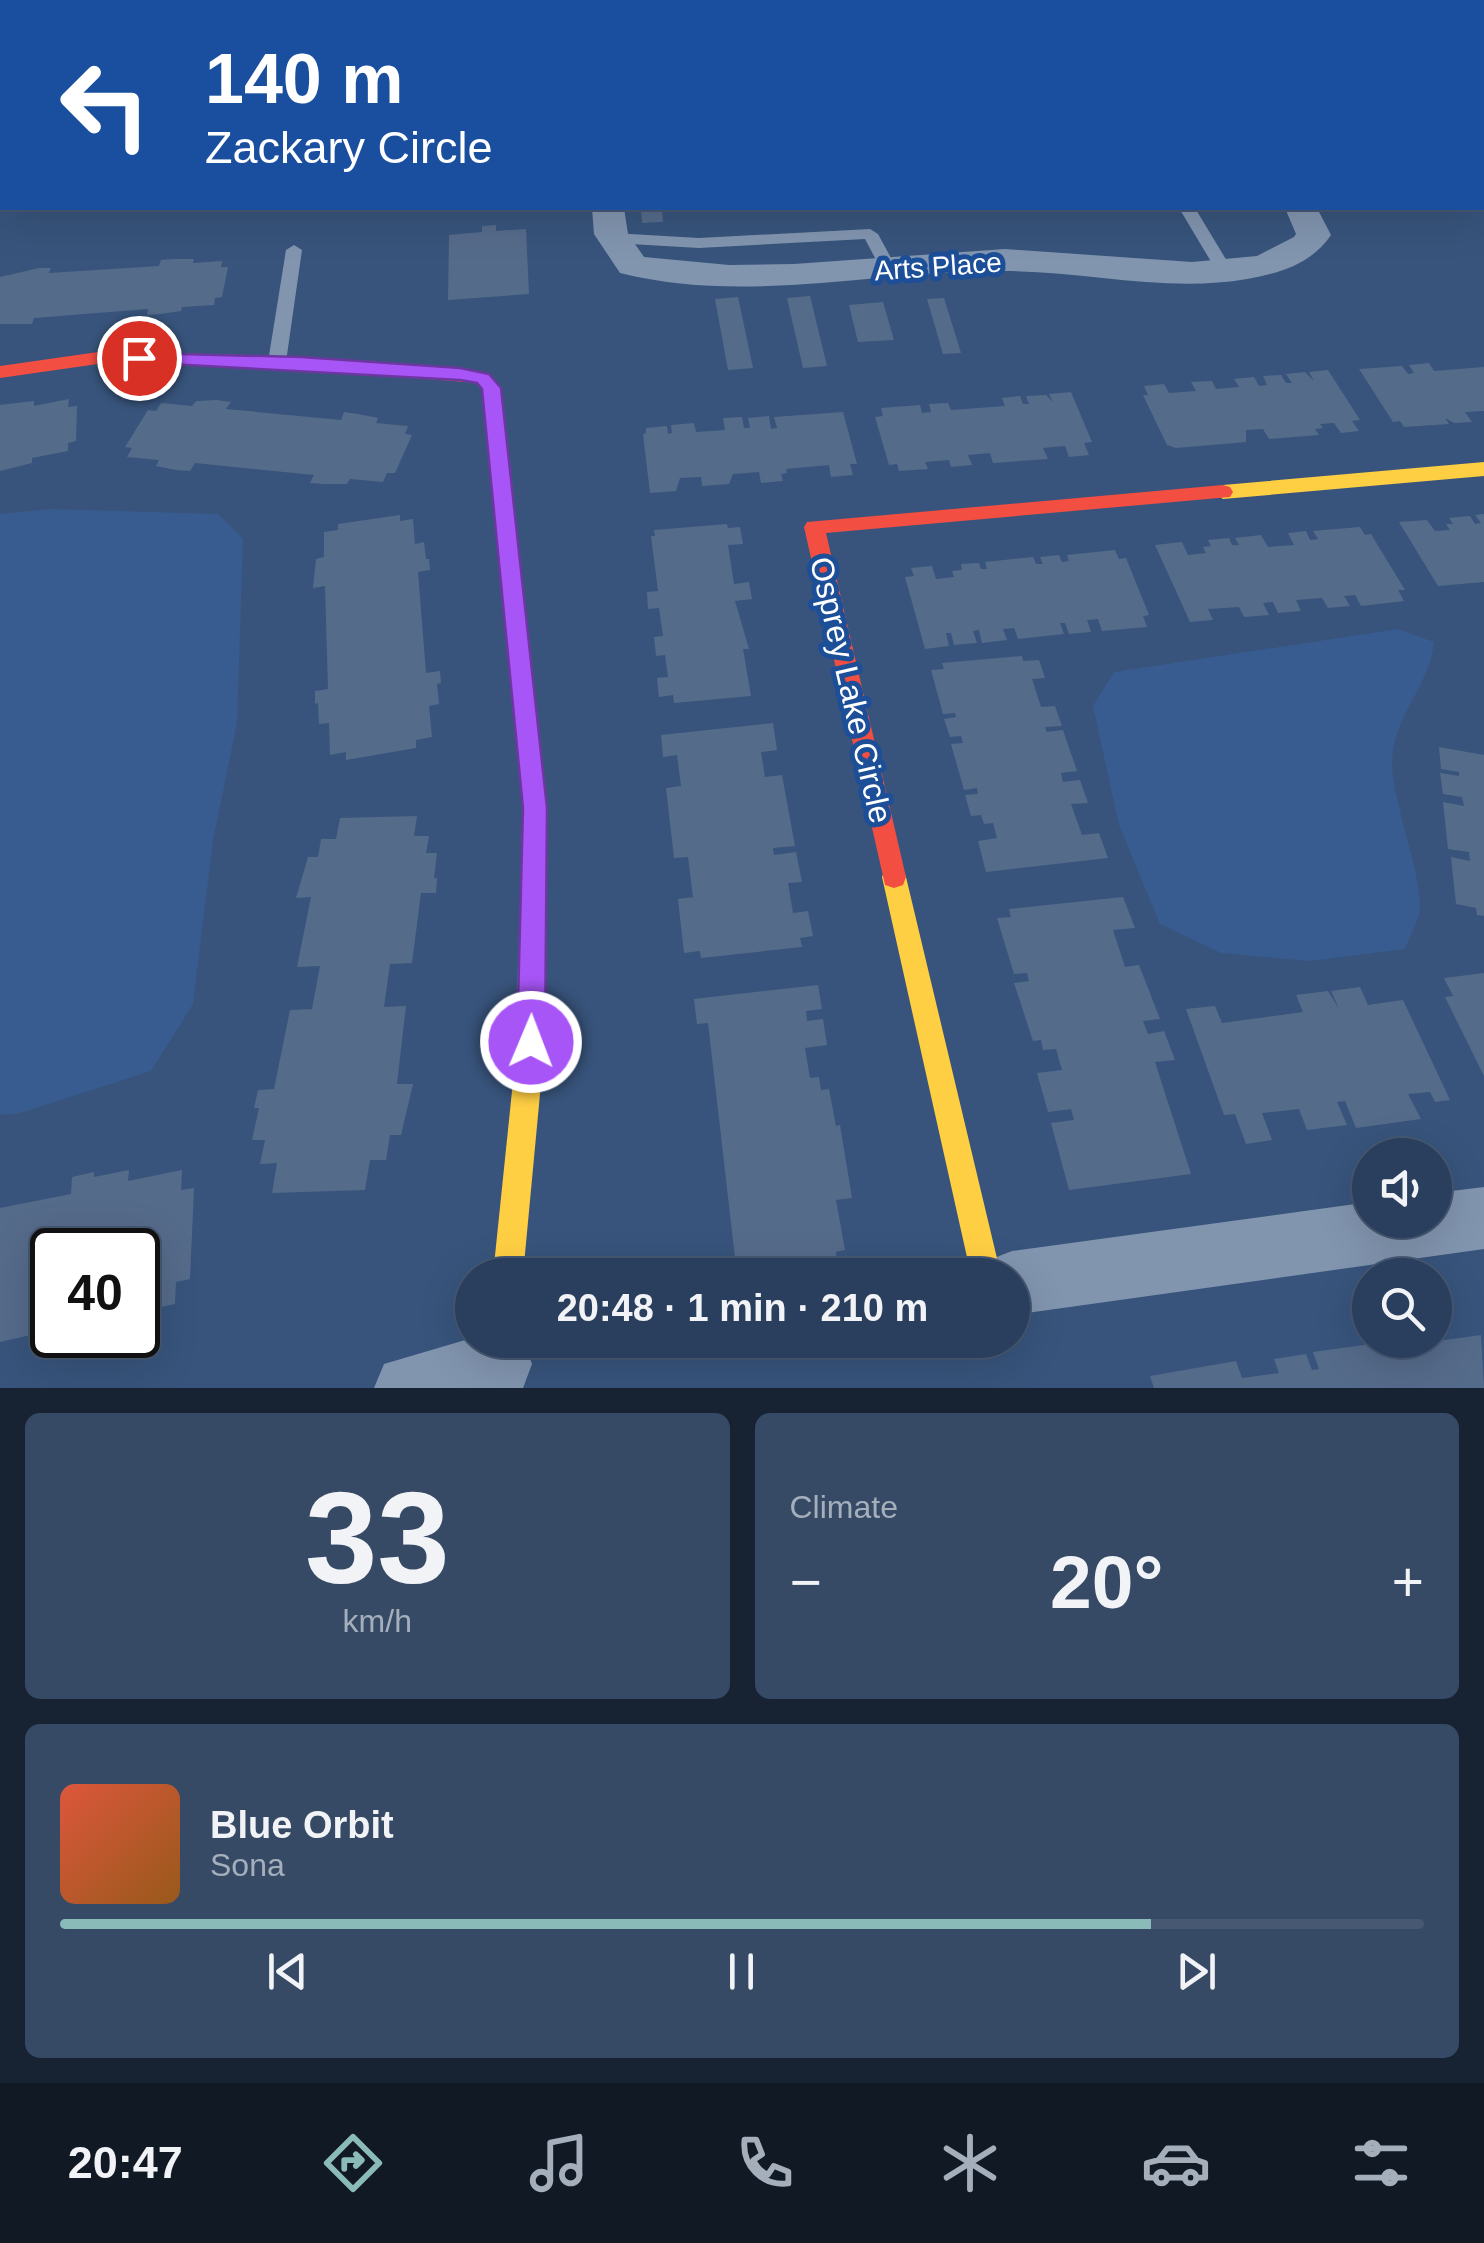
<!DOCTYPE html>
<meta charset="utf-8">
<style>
body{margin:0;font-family:Arial,sans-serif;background:#364a66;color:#f1f3f6;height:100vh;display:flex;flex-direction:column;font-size:38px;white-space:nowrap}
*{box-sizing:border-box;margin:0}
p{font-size:32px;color:#a5afbc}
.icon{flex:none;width:55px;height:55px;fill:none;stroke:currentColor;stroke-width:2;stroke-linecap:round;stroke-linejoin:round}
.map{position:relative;height:1388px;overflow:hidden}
.side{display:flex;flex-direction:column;gap:25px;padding:25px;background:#172333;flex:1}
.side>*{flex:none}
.banner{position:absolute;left:0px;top:0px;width:1485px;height:210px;box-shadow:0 10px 40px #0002,0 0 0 2px #465872;background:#1a4fa0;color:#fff;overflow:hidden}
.fabs{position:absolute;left:1352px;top:1138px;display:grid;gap:20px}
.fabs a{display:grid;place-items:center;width:100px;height:100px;border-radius:50%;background:#2a3f5d;box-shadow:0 10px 40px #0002,0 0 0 2px #465872;font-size:50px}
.speed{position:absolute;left:30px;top:1228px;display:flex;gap:20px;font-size:50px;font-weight:700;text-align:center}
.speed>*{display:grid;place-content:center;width:130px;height:130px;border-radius:50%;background:#2a3f5d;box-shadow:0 10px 40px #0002,0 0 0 2px #465872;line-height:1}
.speed .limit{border:5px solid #111;border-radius:15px;background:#fff;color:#111}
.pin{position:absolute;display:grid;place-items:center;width:85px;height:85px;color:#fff;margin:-42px;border:5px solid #fff;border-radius:50%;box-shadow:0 2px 10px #0007}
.me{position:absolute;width:110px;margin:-55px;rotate:1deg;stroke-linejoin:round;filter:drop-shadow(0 0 8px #0008)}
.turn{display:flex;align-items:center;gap:35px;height:210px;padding:0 40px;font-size:45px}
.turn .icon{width:130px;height:130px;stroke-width:2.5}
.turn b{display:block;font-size:70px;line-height:85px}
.big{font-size:75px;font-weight:700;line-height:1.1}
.side .card{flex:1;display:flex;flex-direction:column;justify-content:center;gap:15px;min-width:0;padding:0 35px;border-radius:15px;background:#364a66}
.side .dial{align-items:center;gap:0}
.dial b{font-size:130px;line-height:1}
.song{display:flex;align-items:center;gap:30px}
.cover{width:120px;height:120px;border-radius:15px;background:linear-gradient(135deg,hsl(10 70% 55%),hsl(30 70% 35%))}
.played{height:10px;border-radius:5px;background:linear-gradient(90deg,#8bbbb9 80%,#465872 80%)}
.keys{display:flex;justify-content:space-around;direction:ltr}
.heat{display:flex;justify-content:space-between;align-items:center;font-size:55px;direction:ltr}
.side .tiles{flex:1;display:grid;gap:25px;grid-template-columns:1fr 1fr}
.card:last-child{grid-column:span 2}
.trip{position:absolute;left:455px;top:1258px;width:575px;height:100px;border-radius:50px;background:#2a3f5d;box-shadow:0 10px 40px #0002,0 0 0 2px #465872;font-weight:700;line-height:100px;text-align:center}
.tabs{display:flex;height:160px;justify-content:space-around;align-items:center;background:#111925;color:#a5afbc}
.tabs .icon{width:70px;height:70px}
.tabs .current{color:#8bbbb9}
.tabs b{font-size:45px;color:#f1f3f6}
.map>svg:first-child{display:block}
.green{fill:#3165ac}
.water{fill:#385c90}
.building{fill:#556b8a}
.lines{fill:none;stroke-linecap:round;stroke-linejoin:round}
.lane{fill:#8295af;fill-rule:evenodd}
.street{fill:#8295af;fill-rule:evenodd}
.fast{fill:#16e098;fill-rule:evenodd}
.slow{fill:#ffcf43;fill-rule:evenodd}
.jam{fill:#f24e42;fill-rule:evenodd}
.route{fill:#a855f7;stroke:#6d37a1;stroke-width:2.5}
.labels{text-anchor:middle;stroke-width:10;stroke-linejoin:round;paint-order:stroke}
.far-street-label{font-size:28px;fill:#fff;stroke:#1c4f98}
.street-label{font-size:32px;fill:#fff;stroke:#1c4f98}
</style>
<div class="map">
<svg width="1484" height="1388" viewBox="0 0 1484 1388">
<rect width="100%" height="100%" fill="#38547c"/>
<path class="green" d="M321 0H1306L1308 2H321Z"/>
<path class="water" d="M50 509 218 514 243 539 237 723 213 840 193 1004 151 1071 20 1113 0 1115V514Z
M1398 629 1434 642C1430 686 1393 715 1392 762 1391 800 1426 884 1419 914 1416 926 1409 938 1405 949L1310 961 1221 953 1160 924 1119 825 1093 706 1114 672Z"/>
<path class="building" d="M641 208H662L663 222 642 223Z
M496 225V231L526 229 529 294 448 300 449 235 482 232V226Z
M174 259H194L193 263 222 261 221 267H228L222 297 215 298 214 305 182 307 181 311 160 314 147 315 148 309 34 318 32 324H0V277L39 268H51L49 273 159 266 161 260Z
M810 296 827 366 803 368 787 298Z
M738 297 753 368 728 370 715 299Z
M944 298 961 353 943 354 927 299Z
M883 302 894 340 858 342 849 305Z
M1429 363 1434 371 1484 367V411L1465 412 1472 422 1454 423 1445 418 1449 424 1404 427 1400 421 1393 422 1359 369 1402 366 1408 374 1414 373 1409 365Z
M1328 370 1360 420 1352 421 1359 431 1341 433 1334 423 1320 424 1323 428 1315 429 1319 435 1269 439 1263 429 1246 430V442L1176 448 1167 445 1143 395H1148L1144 386 1164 384 1169 393 1196 391 1191 382 1212 381 1216 389 1239 387 1234 379 1254 377 1259 386 1267 385 1263 376 1281 375 1286 383H1292L1286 374 1305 372 1314 381 1309 372Z
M1071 392 1092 442 1084 443 1089 455 1069 457 1065 446 1043 448 1048 459 993 463 990 453 968 455 972 465 951 467 949 460 925 462 928 469 899 471 897 464 889 465 875 417 883 416 881 408 920 405 922 413 931 412 929 404 948 403 951 410 1005 406 1002 398 1020 396 1023 404H1029L1026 396 1046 395 1053 402 1049 394Z
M69 399 68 407 77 406 76 441 68 443V451L32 458V463L0 471V405L34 401V406Z
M217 400 231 402 226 409 341 420 344 412 358 414 378 418 376 423 408 426 405 434 412 435 395 473H387L383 482 350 479 347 484H324L310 483 314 475 195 463 190 471 176 470 156 466 159 460 127 457 132 448 125 447 148 410 156 411 161 403 192 406 196 401Z
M843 412 857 464H850L853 475 831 477 829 465 786 469 787 473 781 474 783 481 761 483 759 472 733 474 729 484 702 486 701 477 680 478 676 491 650 493 643 434 646 433V428L667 426 668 434 672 433 671 425 694 423 696 432 725 430 723 418 742 417 744 428H750L748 418 769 416 771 429 777 428 774 417Z
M1484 514V582L1438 586 1399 522 1427 520 1435 531 1450 530 1446 524H1453L1449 518 1470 516 1475 524 1481 523 1475 515Z
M400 515V521L413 519 415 544 424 542 426 559H429L430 570 418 572 426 673 440 671 441 683 437 684 439 704 429 706 432 737 416 740V748L346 760V752L330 755 329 723 319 724 318 703 315 704V691L328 689 325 586 313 588 316 559 324 557V532L338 530V524Z
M727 524 728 528 740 527 743 544 728 545 734 584 749 582 752 599 735 601 749 649H743L751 696 674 703 673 695 659 697 657 678 668 677 665 655 656 656 654 637 663 636 659 608 648 609 647 592 658 591 651 536H655L654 530Z
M1360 527 1365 535 1371 534 1405 590H1398L1404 601 1361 606 1355 595 1344 596 1350 606 1328 608 1322 598 1296 600 1301 611 1278 613 1273 602 1263 603 1269 615 1244 617 1239 607 1208 609 1213 620 1190 622 1155 545 1182 542 1188 555 1206 553 1203 547 1211 546 1208 540 1229 538 1232 545H1239L1235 538 1261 535 1268 547 1294 545 1288 533 1306 531 1310 540 1318 539 1313 531Z
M1115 550 1119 559 1126 558 1149 615 1143 616 1147 627 1102 631 1098 619 1087 620 1091 632 1069 634 1065 623H1060L1064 634 1018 639 1014 628 1003 629 1007 640 982 643 979 630 973 631 977 643 954 645 951 633H946L949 646 925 649 905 577 914 576 911 568 932 566 936 579 954 577 952 571 962 570 961 564 979 563 981 569H987L985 562 1033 557 1036 564H1043L1040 557 1059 555 1062 562 1069 561 1067 555Z
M1022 656 1023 661 1039 660 1045 678 1032 679 1041 707 1055 706 1062 726 1045 727 1047 732 1063 730 1077 771 1061 773 1063 782 1080 780 1088 803 1071 804 1082 835 1099 833 1108 858 986 872 978 841 997 838 993 823 984 824 981 815 971 816 965 795 978 794 977 788 964 790 951 744 963 743 961 736 950 737 944 719 956 717 955 713 943 714 931 670 944 669 942 663Z
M773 723 777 750 761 752 765 777 782 775 795 846 773 848 774 855 796 852 802 882 788 883 793 913 808 911 813 936 800 938 802 947 701 958 700 951 684 953 678 899 693 897 688 857 674 858 666 788 681 786 677 755 663 757 661 735Z
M1439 747 1484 755V916L1477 915 1476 908 1456 904 1451 857 1470 861 1469 852 1448 849 1443 802 1464 806 1462 797 1443 794 1440 773 1459 776V772L1441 769Z
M417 816 414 836H429L426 853H437L434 878H437L436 893H421L412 963 390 964 384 1007 406 1006 397 1084H413L401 1135H390L386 1160H370L365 1190 272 1193 277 1163 260 1164 265 1140H252L259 1108H254L258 1090 274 1089 290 1010 312 1009 320 966 297 967 311 897 296 898 308 857H318L321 839H336L340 818Z
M1123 897 1135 928 1113 930 1125 967 1139 965 1160 1019 1143 1021 1148 1034 1164 1031 1175 1060 1155 1062 1191 1174 1069 1190 1051 1123 1074 1120 1071 1109 1048 1112 1037 1073 1062 1070 1056 1049 1043 1050 1041 1040 1033 1041 1014 983 1029 981 1027 973 1014 974 997 918 1011 917 1009 909Z
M1484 973V1076L1445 997 1453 996 1444 978Z
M818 985 822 1009 806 1011 807 1021 823 1019 827 1045 805 1048 810 1078 819 1077 821 1090 829 1089 836 1126 840 1125 852 1198 836 1200 845 1250 836 1252 839 1275H737L708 1023 697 1024 694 999Z
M1360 987 1368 1005 1403 1000 1450 1100 1435 1102 1430 1092 1408 1094 1421 1119 1356 1128 1345 1101 1337 1102 1347 1125 1307 1130 1299 1109 1262 1113 1272 1140 1246 1144 1235 1114 1224 1115 1186 1009 1215 1006 1222 1023 1303 1012 1296 995 1328 991 1339 1009 1331 991Z
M129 1170 128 1181 182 1170 181 1190 194 1188 190 1279 176 1282 175 1304 138 1312V1250H52V1330L0 1342V1208L71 1194 72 1177 94 1172V1177Z
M56 1335H80V1343L54 1349Z
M1481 1335 1484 1388H1154L1150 1376 1236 1361 1242 1378 1279 1373 1274 1359 1306 1354 1312 1370 1319 1369 1313 1352 1400 1340 1407 1357 1414 1356 1409 1345Z"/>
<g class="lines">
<path class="lane" d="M1296 0H1310L1312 2H1298Z
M1179 208H1195L1233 271 1231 275H1219Z
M870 229 878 234 897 269 895 273H883L865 239 699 248 613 243 605 238 613 233 699 238Z
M294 245 302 250 286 362 277 368 268 362 286 250Z"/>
<path class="street" d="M1482 143H1484V164L1482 163Z
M592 208H624L628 234 644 257 729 265 794 264 1005 249 1192 262 1257 256 1294 237 1296 234 1285 208H1317L1331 235C1311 264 1281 273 1247 279 1167 293 1086 271 1005 271 876 270 747 305 620 273L594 234Z
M1484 1187V1249L1012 1315V1275H983L989 1260 1012 1251 1370 1202V1220H1435V1193Z
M472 1338 523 1340 532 1364 523 1388H374L384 1364Z"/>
<path class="fast" d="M1482 77H1484V85H1482Z
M502 487 512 494 547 808 543 1062 539 1071 529 1075 519 1071 515 1062 523 808 492 494Z"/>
<path class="slow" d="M2 188V198L0 199V189Z
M1484 462V476L1223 499 1213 492 1223 485Z
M894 866 903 869 906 877 1001 1275H971L882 877 885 869Z
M529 1049 539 1053 543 1062 523 1275H493L515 1062 519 1053Z"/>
<path class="jam" d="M105 351 301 357 489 374 500 388 512 494 502 501 492 494 482 389 478 383 301 369 105 363 0 378V366Z
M1223 485 1230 487 1233 492 1230 497 826 533 906 877 903 885 894 888 885 885 804 527 807 522Z"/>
</g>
<path class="route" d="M139 353 301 357 460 368 489 374 501 388 547 808 545 1042 541 1051 531 1055 521 1051 517 1042 523 808 482 389 477 383 460 380 133 362 130 358Z"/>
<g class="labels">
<g class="far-street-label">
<text transform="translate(938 266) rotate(-4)" y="10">Arts Place</text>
</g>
<g class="street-label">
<text transform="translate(851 690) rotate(77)" y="11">Osprey Lake Circle</text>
</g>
</g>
</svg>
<div class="fabs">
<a><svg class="icon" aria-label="sound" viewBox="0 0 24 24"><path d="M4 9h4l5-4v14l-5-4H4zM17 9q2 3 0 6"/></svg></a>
<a><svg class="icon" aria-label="search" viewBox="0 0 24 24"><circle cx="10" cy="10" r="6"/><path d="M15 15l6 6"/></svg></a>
</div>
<div class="speed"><div class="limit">40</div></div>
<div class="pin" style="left:139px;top:358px;background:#d93025"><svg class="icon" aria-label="arrive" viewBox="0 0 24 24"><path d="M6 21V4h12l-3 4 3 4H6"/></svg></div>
<svg class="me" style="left:531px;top:1042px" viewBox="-20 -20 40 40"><circle r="17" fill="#a855f7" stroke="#fff" stroke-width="3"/><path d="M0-11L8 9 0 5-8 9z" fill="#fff"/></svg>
<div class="trip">20:48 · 1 min · 210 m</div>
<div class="banner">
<div class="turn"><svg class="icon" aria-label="left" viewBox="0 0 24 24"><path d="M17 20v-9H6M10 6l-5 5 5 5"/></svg><div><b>140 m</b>Zackary Circle</div></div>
</div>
</div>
<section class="side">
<div class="tiles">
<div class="card dial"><b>33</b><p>km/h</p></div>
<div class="card"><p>Climate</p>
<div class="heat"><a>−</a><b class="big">20°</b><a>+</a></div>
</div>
<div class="card">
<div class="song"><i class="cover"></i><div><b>Blue Orbit</b><p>Sona</p></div></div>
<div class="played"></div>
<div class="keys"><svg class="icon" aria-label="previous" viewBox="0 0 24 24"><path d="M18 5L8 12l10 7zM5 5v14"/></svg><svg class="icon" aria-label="pause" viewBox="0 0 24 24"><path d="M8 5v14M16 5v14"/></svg><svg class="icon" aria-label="next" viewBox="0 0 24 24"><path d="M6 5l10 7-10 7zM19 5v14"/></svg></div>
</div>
</div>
</section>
<nav class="tabs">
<b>20:47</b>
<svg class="icon current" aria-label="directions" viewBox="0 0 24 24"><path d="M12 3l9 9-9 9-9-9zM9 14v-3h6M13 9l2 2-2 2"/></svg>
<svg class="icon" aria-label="music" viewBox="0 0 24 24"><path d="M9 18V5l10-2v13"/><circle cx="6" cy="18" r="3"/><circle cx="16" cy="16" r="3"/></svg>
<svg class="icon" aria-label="phone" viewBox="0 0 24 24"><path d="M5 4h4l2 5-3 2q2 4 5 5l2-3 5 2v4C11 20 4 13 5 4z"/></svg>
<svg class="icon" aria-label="climate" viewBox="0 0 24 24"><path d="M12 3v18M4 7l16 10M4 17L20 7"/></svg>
<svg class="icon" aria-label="car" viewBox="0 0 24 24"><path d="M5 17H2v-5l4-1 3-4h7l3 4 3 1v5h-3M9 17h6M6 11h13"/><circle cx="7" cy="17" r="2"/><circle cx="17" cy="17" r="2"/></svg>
<svg class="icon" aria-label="filters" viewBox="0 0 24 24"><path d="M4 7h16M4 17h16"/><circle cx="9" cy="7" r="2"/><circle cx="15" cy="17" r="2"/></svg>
</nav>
